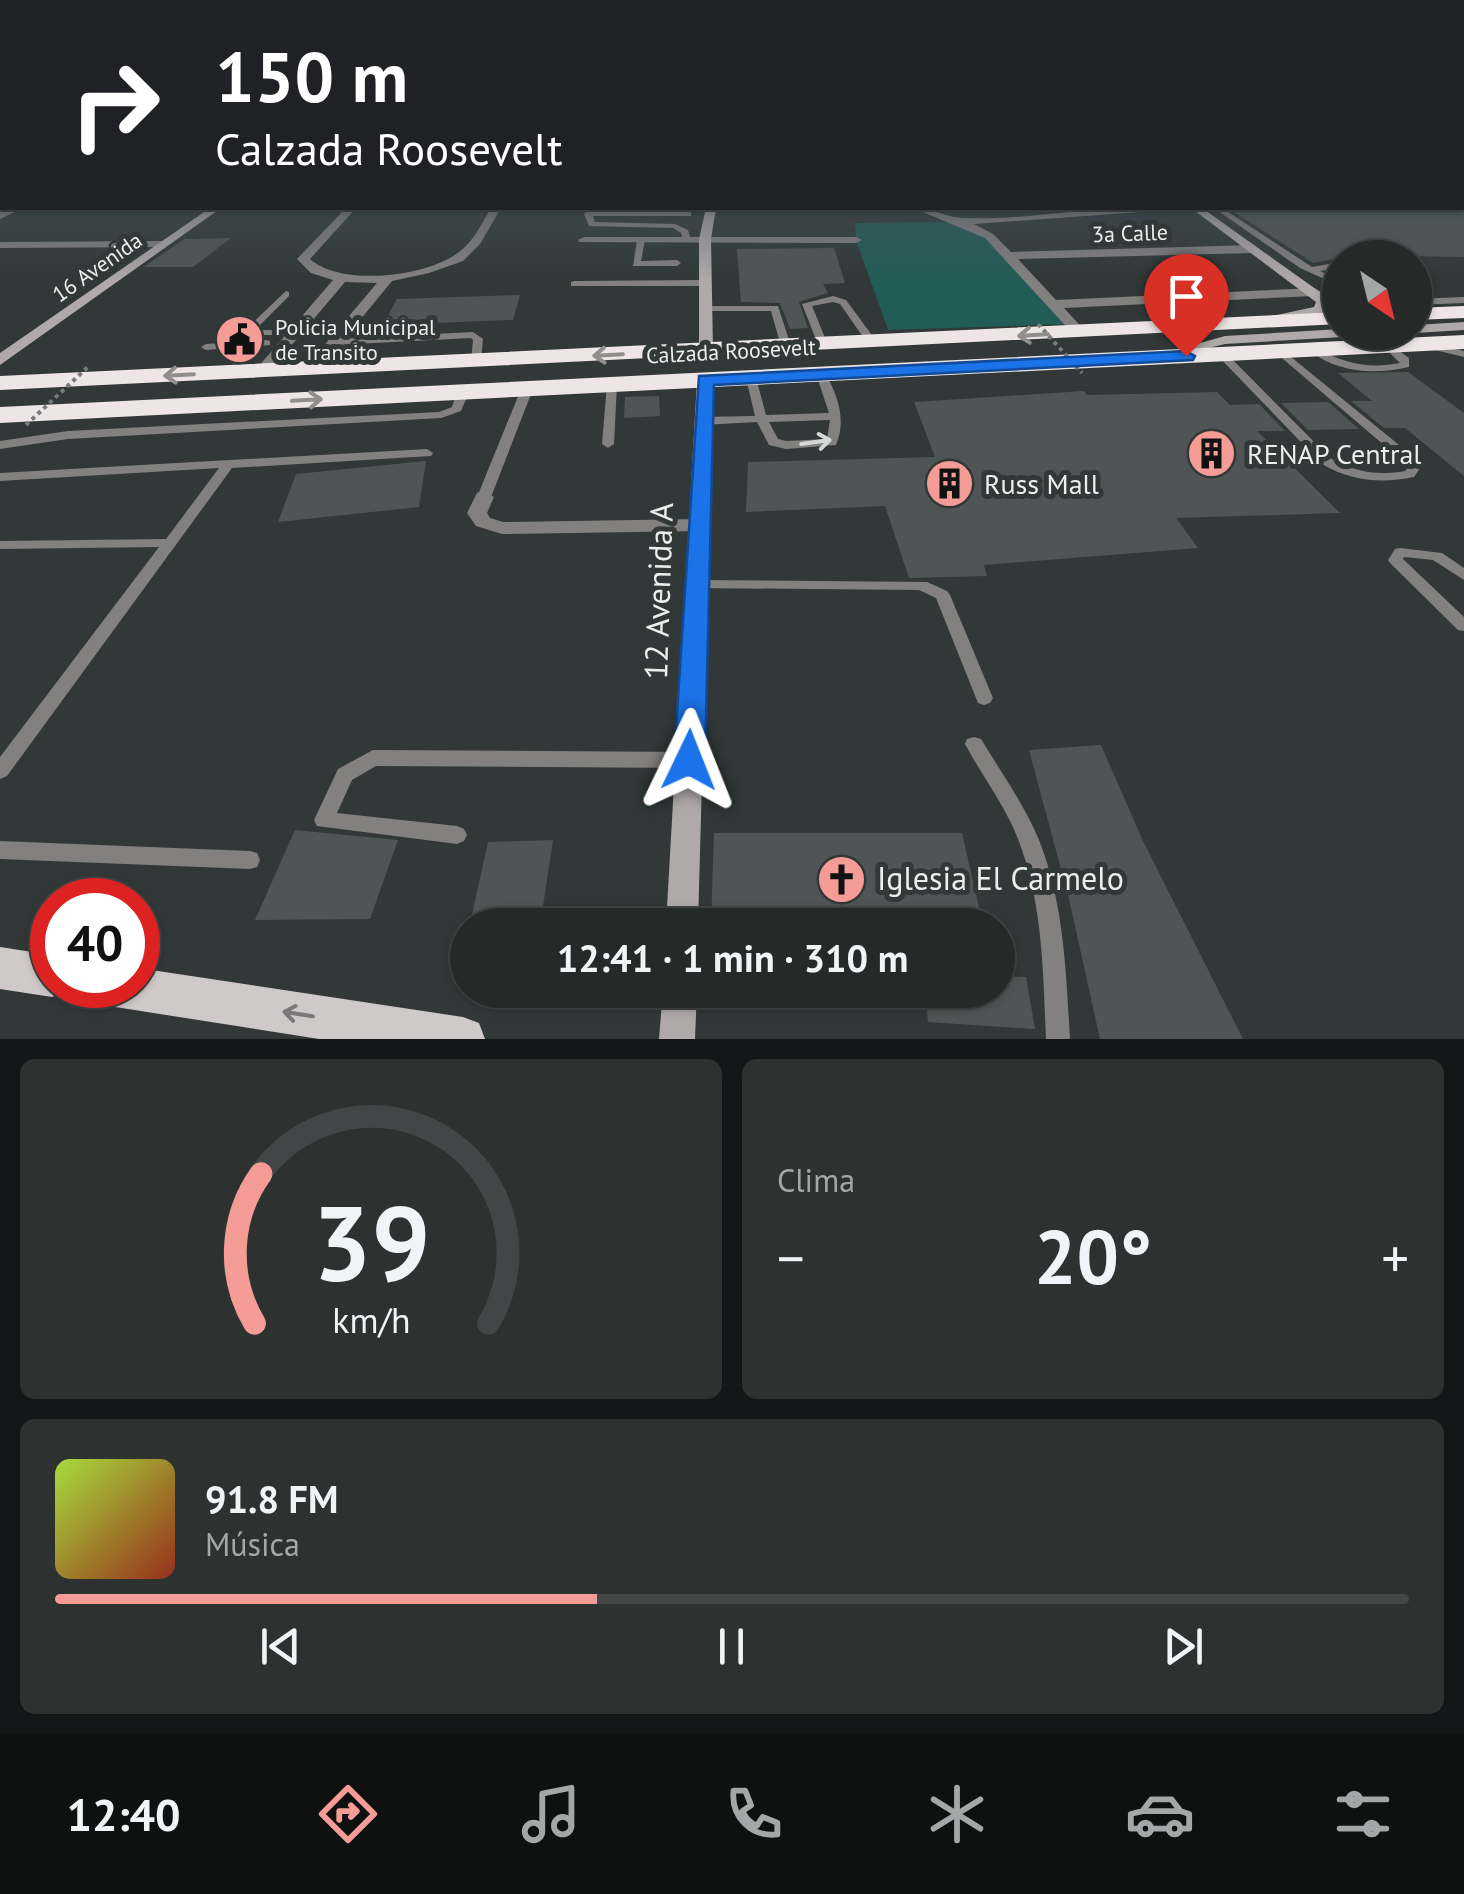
<!DOCTYPE html>
<html lang="es">
<meta charset="utf-8">
<style>
body{margin:0;font-family:"PT Sans",sans-serif;background:#2d3231;color:#f1f3f6;height:100vh;display:flex;flex-direction:column;font-size:38px;white-space:nowrap}
*{box-sizing:border-box;margin:0}
p{font-size:32px;color:#a3a7a8}
.icon{flex:none;width:55px;height:55px;fill:none;stroke:currentColor;stroke-width:2;stroke-linecap:round;stroke-linejoin:round}
.map{position:relative;height:1039px;overflow:hidden}
.side{display:flex;flex-direction:column;gap:20px;padding:20px;background:#141717;flex:1}
.side>*{flex:none}
.banner{position:absolute;left:0px;top:0px;width:1465px;height:210px;box-shadow:0 2px 8px #0004,0 0 0 2px #424646;background:#202124;color:#fff;overflow:hidden}
.needle{width:65px;rotate:145deg}
.controls{position:absolute;left:1322px;top:240px;display:grid;gap:20px}
.controls a{display:grid;place-items:center;width:110px;height:110px;border-radius:50%;background:#252a29;box-shadow:0 2px 8px #0004,0 0 0 2px #424646;font-size:50px}
.speed{position:absolute;left:30px;top:878px;display:flex;gap:20px;font-size:50px;font-weight:700;text-align:center}
.speed>*{display:grid;place-content:center;width:130px;height:130px;border-radius:50%;background:#252a29;box-shadow:0 2px 8px #0004,0 0 0 2px #424646;line-height:1}
.speed .limit{border:15px solid #d22;background:#fff;color:#111}
.pin{position:absolute;display:grid;place-items:center;width:85px;height:85px;color:#fff;margin:-102px -42px;border-radius:50% 50% 50% 0;rotate:-45deg;box-shadow:0 0 10px #0007}
.pin .icon{rotate:45deg}
.me{position:absolute;width:110px;margin:-55px;rotate:2deg;stroke-linejoin:round;filter:drop-shadow(0 0 8px #0008)}
.turn{display:flex;align-items:center;gap:35px;height:210px;padding:0 50px;font-size:45px}
.turn .icon{width:130px;height:130px;stroke-width:2.5}
.turn b{display:block;font-size:70px;line-height:85px}
.big{font-size:75px;font-weight:800;line-height:1.1}
.side .tile{flex:1;display:flex;flex-direction:column;justify-content:center;gap:15px;min-width:0;padding:0 35px;border-radius:15px;background:#2d3231}
.side .dial{align-items:center;gap:0}
.dial svg{height:260px;overflow:visible;fill:none;stroke:#424646;stroke-width:7;stroke-linecap:round;text-anchor:middle}
.dial text{fill:#f1f3f6;stroke:none}
.song{display:flex;align-items:center;gap:30px}
.cover{width:120px;height:120px;border-radius:15px;background:linear-gradient(135deg,hsl(80 70% 55%),hsl(10 70% 35%))}
.played{height:10px;border-radius:5px;background:linear-gradient(90deg,#f59c96 40%,#424646 40%)}
.keys{display:flex;justify-content:space-around;direction:ltr}
.heat{display:flex;justify-content:space-between;align-items:center;font-size:55px;direction:ltr}
.side .tiles{flex:1;display:grid;gap:20px;grid-template-columns:1fr 1fr}
.tile:last-child{grid-column:span 2}
.trip{position:absolute;left:450px;top:908px;width:565px;height:100px;border-radius:50px;background:#252a29;box-shadow:0 2px 8px #0004,0 0 0 2px #424646;font-weight:800;line-height:100px;text-align:center}
.menu{display:flex;height:160px;justify-content:space-around;align-items:center;background:#0f1110;color:#a3a7a8}
.menu .icon{width:70px;height:70px}
.menu .current{color:#f59c96}
.menu b{font-size:45px;color:#f1f3f6}
.map>svg:first-child{display:block}
.green{fill:#225c56}
.building{fill:#4f5554}
.lines{fill:none;stroke-linecap:round;stroke-linejoin:round}
.lane{fill:#838080;fill-rule:evenodd}
.street{fill:#838080;fill-rule:evenodd}
.secondary{fill:#afa9a9;fill-rule:evenodd}
.primary{fill:#d0c9c9;fill-rule:evenodd}
.highway{fill:#eee6e6;fill-rule:evenodd}
.path-bridge{stroke:#767c7b;stroke-width:4;stroke-dasharray:4 4;stroke-linecap:butt}
.oneway{stroke:#908f8e}
.oneway2{stroke:#d5d8d7}
.oneway3{stroke:#797979}
.route{fill:#1a73e8;stroke:#114b97;stroke-width:2.5}
.labels{text-anchor:middle;stroke-width:10;stroke-linejoin:round;paint-order:stroke}
.far-street-label{font-size:22px;fill:#eaeeed;stroke:#313837}
.far-poi-label{font-size:22px;fill:#eaeeed;stroke:#313837;text-anchor:start}
.poi-label{font-size:28px;fill:#eaeeed;stroke:#313837;text-anchor:start}
.near-street-label{font-size:32px;fill:#eaeeed;stroke:#313837}
.near-poi-label{font-size:32px;fill:#eaeeed;stroke:#313837;text-anchor:start}
</style>
<div class="map">
<svg width="1464" height="1039" viewBox="0 0 1464 1039">
<rect width="100%" height="100%" fill="#313837"/>
<path class="green" d="M961 222 978 230 1072 324 888 330 856 240 855 223Z"/>
<path class="building" d="M1228 208H1464V257L1357 255 1313 263Z
M231 238 193 267H144L184 239Z
M834 248 845 283 823 284 828 293 799 302 808 328 790 329 780 303 741 302 737 249Z
M520 295 513 320 383 325 397 299Z
M1408 372 1464 413V476L1405 428H1384L1351 401H1372L1338 373Z
M1084 391 1087 395 1217 392 1230 405 1259 404 1285 431H1257L1340 513 1176 518 1198 548 984 565 987 576 909 578 885 506 746 512 748 462 935 457 914 402Z
M659 396 660 416 624 418 625 397Z
M1328 402 1359 429 1308 430 1281 403Z
M426 461 419 507 278 522 296 474Z
M1101 745 1143 841 1243 1039H1100L1069 899 1029 750Z
M295 830 398 840 370 919 255 920Z
M714 833H962L983 925H711Z
M553 840 542 913 472 915 488 842Z
M998 976 1026 977 1035 1029 928 1022 925 990H998Z"/>
<g class="lines">
<path class="lane" d="M1462 169H1464V173H1462Z
M590 208H597L594 212H691V216H593L595 222 675 224 688 230 691 240 684 242 681 233 673 228 589 226 584 214Z
M1214 208H1222L1312 267 1340 262V268L1320 271 1340 280V286L1300 268Z
M641 238 645 240 641 261 677 260 681 263 677 266H633L637 240Z
M574 281 703 280 707 283 703 286H571V282Z
M286 291 289 292V296L255 330H295L298 331V335H244V331Z
M833 296 846 300 877 342 876 344H868L840 304 833 302 812 306 828 345 827 347H819L802 304Z
M1464 297V303L1415 305V299Z
M1340 304V310L1319 313 1314 310Z
M704 306H778L791 346 786 349 781 346 771 311H701V307Z
M473 332 483 339 481 361 476 364 471 361 473 340 471 338 335 345 330 342 335 339Z
M266 340 270 341V345L206 350 201 347 206 344Z
M1426 342 1464 351V357L1422 347 1421 345Z
M1388 343 1409 358V367C1374 375 1337 373 1309 350L1314 347 1318 348C1344 364 1369 369 1400 363L1383 346Z
M1280 348 1415 458 1420 468 1414 477C1381 484 1351 481 1322 464L1216 354 1221 351 1225 352 1330 458C1354 472 1378 476 1405 471L1408 468 1405 463 1276 353V349Z
M821 371 825 372C837 395 847 419 836 445L786 449 769 445 757 422 702 425 696 421 702 417 755 416 746 378 751 375 756 378 766 415 829 413 816 374ZM830 420 827 439 786 441 778 439 769 422Z
M612 381 617 384 614 444 608 448 602 444 607 384Z
M527 386 533 389 491 497 484 501 479 500 477 497 521 389Z
M463 389 469 392 461 411 441 418 68 439 0 449V441L68 431 439 412 452 407 457 392Z
M427 449 433 453 431 456 232 468 7 776 0 779V757L159 547 0 549V541L166 539 219 468 0 481V473Z
M1400 548 1442 553 1464 568V580L1433 560 1404 557 1403 559 1464 617V631L1458 630 1390 563 1388 560 1395 549Z
M697 580 927 582 947 591 950 595 993 698 990 703 984 705 978 703 936 598 919 590 692 588 689 585Z
M974 737 981 739C1001 772 1024 804 1039 840 1064 903 1066 972 1070 1039H1046C1043 972 1043 903 1018 839 1005 805 982 776 965 744L967 739Z
M373 750 689 752 696 755 698 760 696 765 689 768 376 766 352 780 337 813 457 826 464 829 467 835 464 841 457 844 317 826 314 820 338 769Z
M0 841 250 851 257 853 260 860 257 867 250 869 0 859Z"/>
<path class="street" d="M0 168H2V174H0Z
M10 208H23L0 219V212Z
M346 208H356L310 259C341 287 427 277 459 252 474 241 482 223 491 208H501L480 244 463 261 429 273 392 281 318 371H308L305 368 377 283 345 282 268 373H258V367L333 280 311 273 297 259Z
M913 208C931 207 947 218 965 218 1030 221 1095 204 1159 208L1154 211 974 224 993 234 1011 252 1253 245 1259 249 1253 253 1018 259 1056 300 1314 288 1321 292 1314 296 1064 308 1087 333 1080 337 1075 336 985 238Z
M584 237H856L862 240 856 243 580 242 578 240Z
M0 242 164 241 170 244 164 247 0 248Z
M484 491 494 497 487 513 490 518 503 522 699 519 709 525 699 531 502 534 476 526 467 513 477 493Z"/>
<path class="secondary" d="M1462 187 1464 188V194H1462Z
M210 208H221L0 365V353Z
M706 208H716L711 239 713 350 706 354 699 350V239Z
M1191 208H1202L1327 297 1329 308 1324 313 1272 322V316L1314 307 1316 302Z
M1464 322V330L1415 333 1412 332H1415V325Z
M1340 329V332H1367L1360 336 1225 344 1168 358 1161 354 1225 336Z
M705 375 713 380 698 925H666L697 380Z
M663 990H697L695 1039H659Z"/>
<path class="primary" d="M0 947 52 955V985H69L67 991 52 997 0 989Z
M138 968 463 1017 479 1023 485 1039H319L109 1006 94 1000 88 985H138Z"/>
<path class="highway" d="M1464 306V318L1415 320V308Z
M1340 312V324L0 390V376Z
M1464 335V349L0 423V407Z"/>
<path class="path-bridge" d="M1038 324 1082 373
M26 425 90 365"/>
</g>
<defs><path id="oneway-shaft" d="M-6 0H5M1.5-3L5.5 0L1.5 3" fill="none" stroke-width="1.6" stroke-linecap="round" stroke-linejoin="round" transform="scale(2.5)"/></defs>
<g class="oneway">
<use href="#oneway-shaft" transform="translate(1033 335) rotate(177)"/>
<use href="#oneway-shaft" transform="translate(608 355) rotate(177)"/>
<use href="#oneway-shaft" transform="translate(179 375) rotate(177)"/>
<use href="#oneway-shaft" transform="translate(307 400) rotate(-3)"/>
</g>
<use class="oneway2" href="#oneway-shaft" transform="translate(816 442) rotate(-8)"/>
<use class="oneway3" href="#oneway-shaft" transform="translate(298 1014) rotate(-171)"/>
<linearGradient id="sky" x2="0" y2="1"><stop stop-color="#1b1f1e"/><stop offset="0.48" stop-color="#48535e"/><stop offset="1" stop-color="#48535e" stop-opacity="0"/></linearGradient>
<rect width="1464" height="281" fill="url(#sky)"/>
<path class="route" d="M1186 351 1195 356 1193 360 714 385 705 760 700 769 689 772 678 769 674 760 699 376Z"/>
<defs>
<symbol id="civic-disc" viewBox="-11 -11 22 22"><circle r="9.5" fill="#f59c96" stroke="#313837"/><path d="M-.6-6.5H3V-4.5H.6V-3L4-1V1h2V6H-6V1h2V-1L-.6-3ZM-1.2 2.5V6h2.4V2.5Z" fill="#111"/></symbol>
<symbol id="building-disc" viewBox="-11 -11 22 22"><circle r="9.5" fill="#f59c96" stroke="#313837"/><path d="M-4-6H4V6H1V3H-1V6H-4ZM-2.5-4.3h1.7v1.8h-1.7ZM.8-4.3h1.7v1.8H.8ZM-2.5-1h1.7V.8h-1.7ZM.8-1h1.7V.8H.8Z" fill="#111"/></symbol>
<symbol id="church-disc" viewBox="-11 -11 22 22"><circle r="9.5" fill="#f59c96" stroke="#313837"/><path d="M-1.2-6h2.4v3.5h3.3v2.4h-3.3V6h-2.4V-.1h-3.3v-2.4h3.3Z" fill="#111"/></symbol>
</defs>
<g fill-rule="evenodd">
<use href="#civic-disc" x="212" y="312" width="55" height="55"/>
<use href="#building-disc" x="1184" y="426" width="55" height="55"/>
<use href="#building-disc" x="922" y="456" width="55" height="55"/>
<use href="#church-disc" x="814" y="852" width="55" height="55"/>
</g>
<g class="labels">
<g class="far-street-label">
<text transform="translate(1130 233) rotate(-2)" y="8">3a Calle</text>
<text transform="translate(97 267) rotate(-35)" y="8">16 Avenida</text>
<text transform="translate(731 351) rotate(-3)" y="8">Calzada Roosevelt</text>
</g>
<g class="far-poi-label">
<text x="275" y="335">Policia Municipal<tspan x="275" dy="25">de Transito</tspan></text>
</g>
<g class="poi-label">
<text x="1247" y="464">RENAP Central</text>
<text x="984" y="494">Russ Mall</text>
</g>
<g class="near-street-label">
<text transform="translate(659 591) rotate(-88)" y="11">12 Avenida A</text>
</g>
<g class="near-poi-label">
<text x="877" y="890">Iglesia El Carmelo</text>
</g>
</g>
</svg>
<div class="controls">
<a><svg class="needle" viewBox="-14 -14 28 28"><path d="M0-13l5 13h-10z" fill="#e53935"/><path d="M0 13l5-13h-10z" fill="#a3a7a8"/></svg></a>
</div>
<div class="speed"><div class="limit">40</div></div>
<div class="pin" style="left:1186px;top:356px;background:#d93025"><svg class="icon" aria-label="arrive" viewBox="0 0 24 24"><path d="M6 21V4h12l-3 4 3 4H6"/></svg></div>
<svg class="me" style="left:689px;top:760px" viewBox="-20 -20 40 40"><path d="M0-17L14 15 0 8-14 15z" fill="#1a73e8" stroke="#fff" stroke-width="4"/></svg>
<div class="trip">12:41 · 1 min · 310 m</div>
<div class="banner">
<div class="turn"><svg class="icon" aria-label="right" viewBox="0 0 24 24"><path d="M7 20v-9h11M14 6l5 5-5 5"/></svg><div><b>150 m</b>Calzada Roosevelt</div></div>
</div>
</div>
<section class="side">
<div class="tiles">
<div class="tile dial"><svg viewBox="0 0 100 80">
<path d="M14 69A42 42 0 1 1 86 69"/>
<path d="M14 69A42 42 0 0 1 16 23" stroke="#f59c96"/>
<text x="50" y="56" font-size="32" font-weight="700">39</text>
<text x="50" y="72" font-size="11">km/h</text>
</svg></div>
<div class="tile"><p>Clima</p>
<div class="heat"><a>−</a><b class="big">20°</b><a>+</a></div>
</div>
<div class="tile">
<div class="song"><i class="cover"></i><div><b>91.8 FM</b><p>Música</p></div></div>
<div class="played"></div>
<div class="keys"><svg class="icon" aria-label="previous" viewBox="0 0 24 24"><path d="M18 5L8 12l10 7zM5 5v14"/></svg><svg class="icon" aria-label="pause" viewBox="0 0 24 24"><path d="M8 5v14M16 5v14"/></svg><svg class="icon" aria-label="next" viewBox="0 0 24 24"><path d="M6 5l10 7-10 7zM19 5v14"/></svg></div>
</div>
</div>
</section>
<nav class="menu">
<b>12:40</b>
<svg class="icon current" aria-label="directions" viewBox="0 0 24 24"><path d="M12 3l9 9-9 9-9-9zM9 14v-3h6M13 9l2 2-2 2"/></svg>
<svg class="icon" aria-label="music" viewBox="0 0 24 24"><path d="M9 18V5l10-2v13"/><circle cx="6" cy="18" r="3"/><circle cx="16" cy="16" r="3"/></svg>
<svg class="icon" aria-label="phone" viewBox="0 0 24 24"><path d="M5 4h4l2 5-3 2q2 4 5 5l2-3 5 2v4C11 20 4 13 5 4z"/></svg>
<svg class="icon" aria-label="climate" viewBox="0 0 24 24"><path d="M12 3v18M4 7l16 10M4 17L20 7"/></svg>
<svg class="icon" aria-label="car" viewBox="0 0 24 24"><path d="M5 17H2v-5l4-1 3-4h7l3 4 3 1v5h-3M9 17h6M6 11h13"/><circle cx="7" cy="17" r="2"/><circle cx="17" cy="17" r="2"/></svg>
<svg class="icon" aria-label="filters" viewBox="0 0 24 24"><path d="M4 7h16M4 17h16"/><circle cx="9" cy="7" r="2"/><circle cx="15" cy="17" r="2"/></svg>
</nav>
